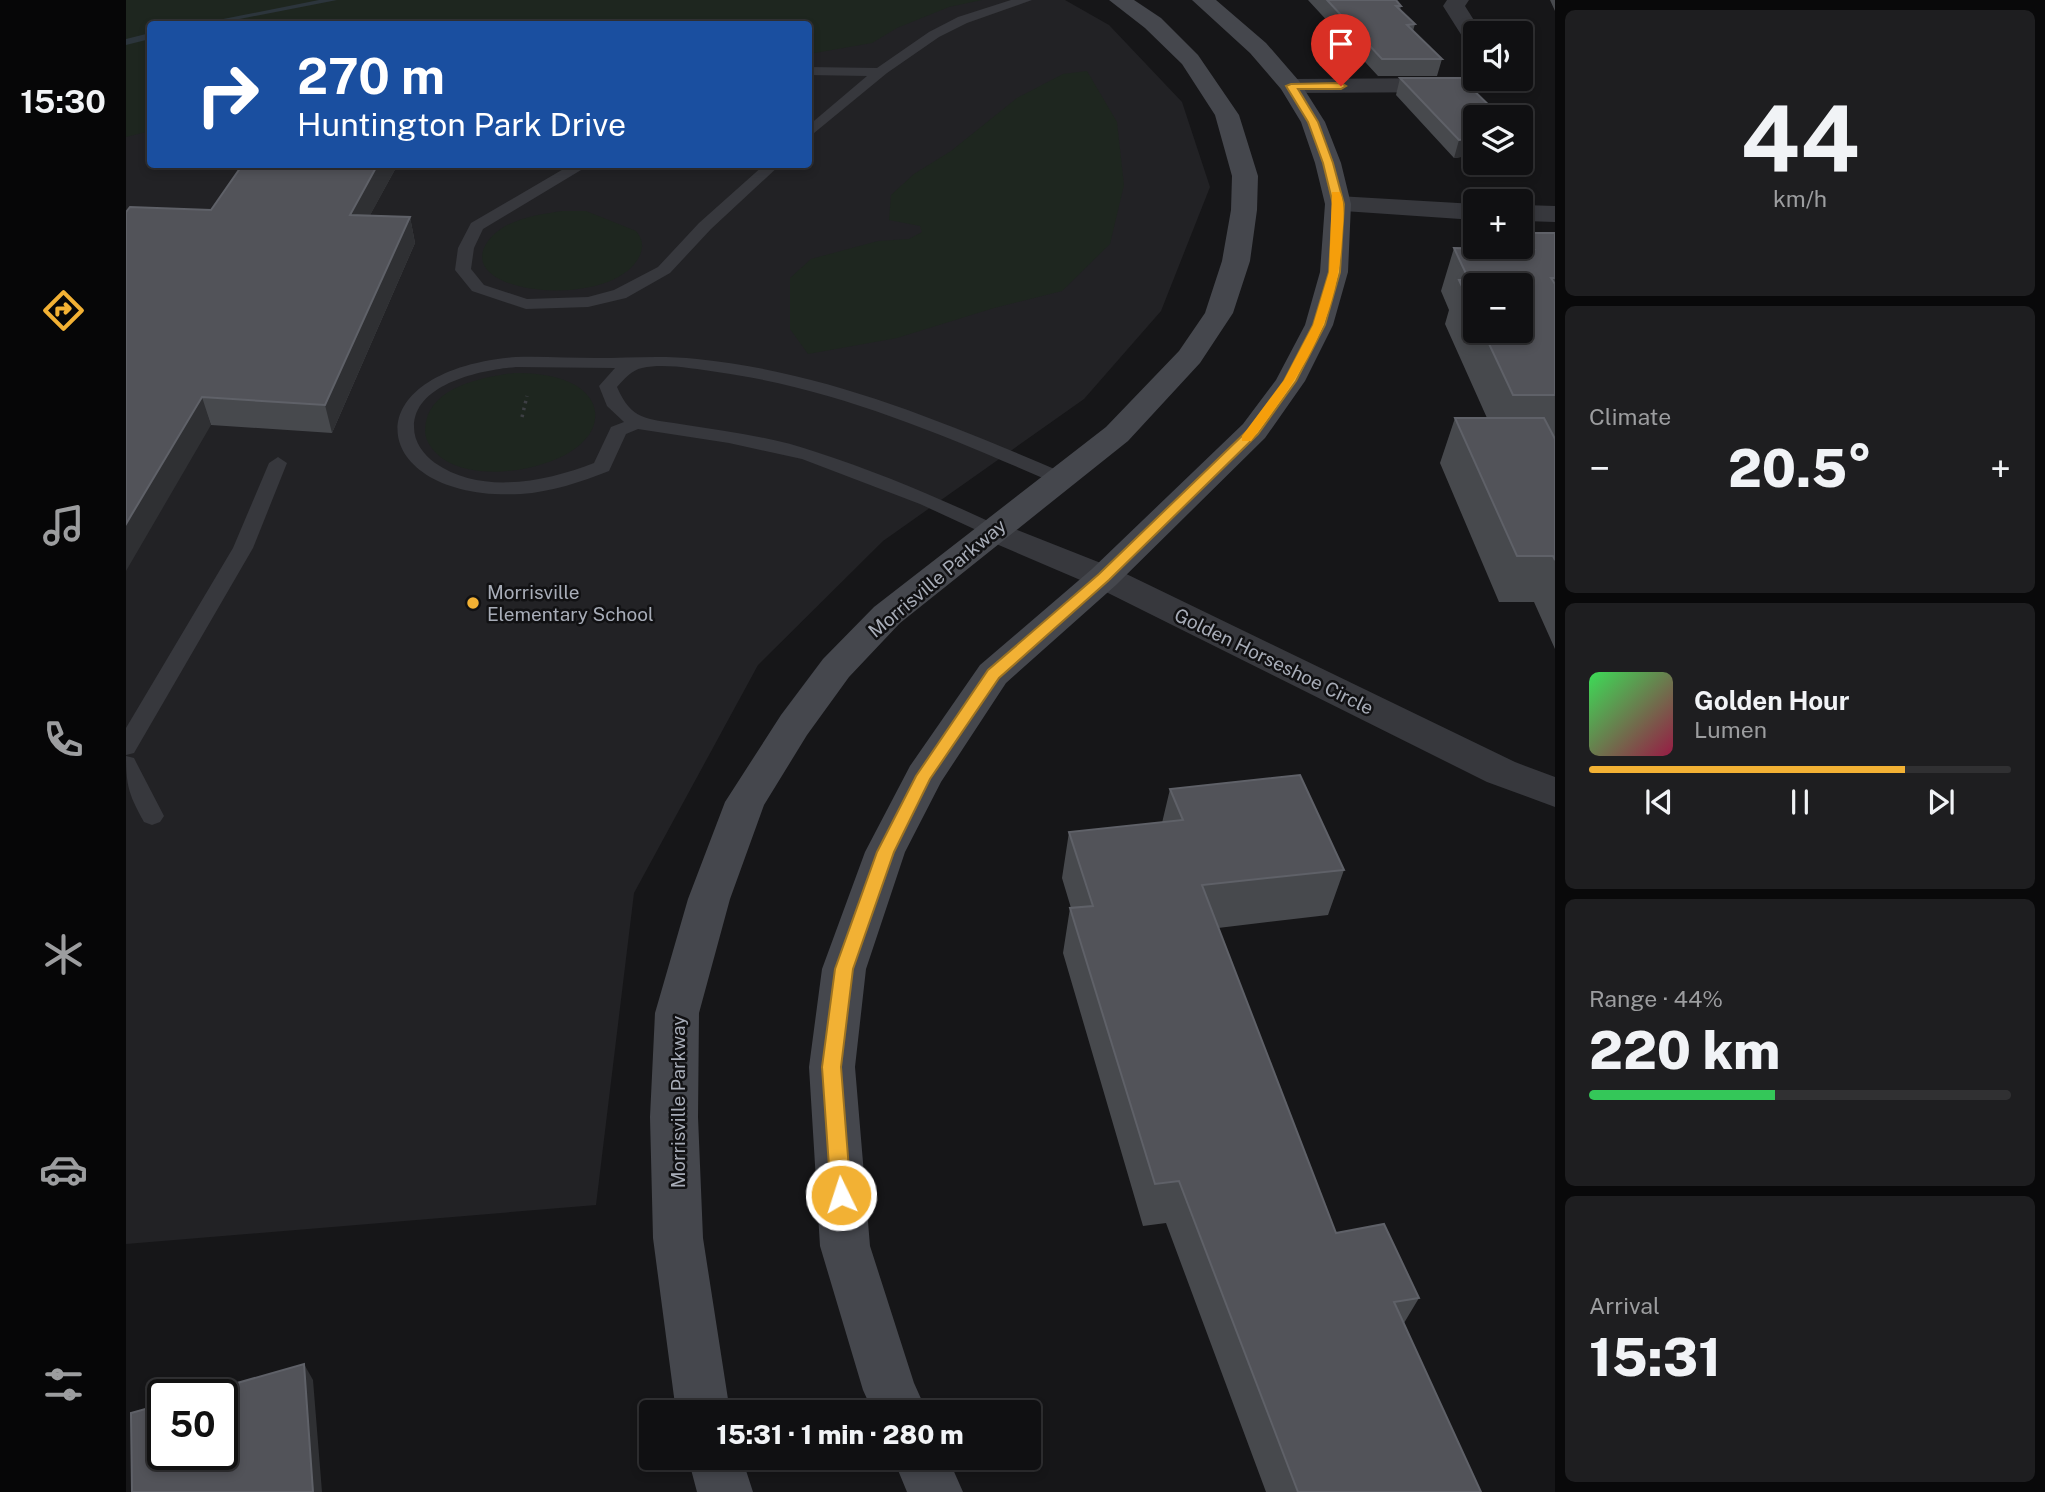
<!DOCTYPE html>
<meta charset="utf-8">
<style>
body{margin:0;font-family:"Public Sans",sans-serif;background:#1e1e20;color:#f1f3f6;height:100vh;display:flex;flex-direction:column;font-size:26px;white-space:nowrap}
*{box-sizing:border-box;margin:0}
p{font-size:23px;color:#9c9d9f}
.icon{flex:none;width:38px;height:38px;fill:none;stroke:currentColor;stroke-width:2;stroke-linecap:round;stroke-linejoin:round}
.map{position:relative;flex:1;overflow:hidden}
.panel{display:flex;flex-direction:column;gap:10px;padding:10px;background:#09090a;width:490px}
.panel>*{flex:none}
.banner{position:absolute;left:21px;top:21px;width:665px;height:147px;border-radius:7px;box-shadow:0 4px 10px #0003,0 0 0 2px #303032;background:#1a4fa0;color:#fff;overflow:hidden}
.buttons{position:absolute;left:1337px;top:21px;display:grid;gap:14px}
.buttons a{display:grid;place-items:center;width:70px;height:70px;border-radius:7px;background:#101012;box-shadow:0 4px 10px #0003,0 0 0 2px #303032;font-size:35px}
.speed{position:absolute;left:21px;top:1379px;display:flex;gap:14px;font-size:35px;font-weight:700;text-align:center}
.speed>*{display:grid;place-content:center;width:91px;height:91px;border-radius:50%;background:#101012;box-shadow:0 4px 10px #0003,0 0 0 2px #303032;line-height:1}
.speed .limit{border:4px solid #111;border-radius:10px;background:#fff;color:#111}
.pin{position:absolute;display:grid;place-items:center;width:60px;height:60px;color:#fff;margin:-72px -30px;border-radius:50% 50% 50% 0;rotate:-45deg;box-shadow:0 0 7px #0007}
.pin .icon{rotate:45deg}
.me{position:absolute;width:77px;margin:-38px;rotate:356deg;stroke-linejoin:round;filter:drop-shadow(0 0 5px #0008)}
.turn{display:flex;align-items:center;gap:24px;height:147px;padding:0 35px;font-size:32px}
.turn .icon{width:91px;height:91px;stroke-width:2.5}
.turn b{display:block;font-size:49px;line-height:60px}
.big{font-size:52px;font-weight:800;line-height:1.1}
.panel .card{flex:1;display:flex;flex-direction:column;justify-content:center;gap:10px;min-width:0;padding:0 24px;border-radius:10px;background:#1e1e20}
.panel .dial{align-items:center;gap:0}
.dial b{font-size:91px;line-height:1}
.song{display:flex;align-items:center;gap:21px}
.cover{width:84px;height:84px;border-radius:10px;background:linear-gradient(135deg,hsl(130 70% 55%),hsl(340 70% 35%))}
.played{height:7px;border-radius:4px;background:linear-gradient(90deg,#f2b134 75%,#303032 75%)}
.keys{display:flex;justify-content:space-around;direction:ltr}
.heat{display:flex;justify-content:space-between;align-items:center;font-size:38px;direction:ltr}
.charge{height:10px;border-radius:5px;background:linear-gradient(90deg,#34c759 44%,#303032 0)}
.trip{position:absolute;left:513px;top:1400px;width:402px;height:70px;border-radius:7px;background:#101012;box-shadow:0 4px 10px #0003,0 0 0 2px #303032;font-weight:800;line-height:70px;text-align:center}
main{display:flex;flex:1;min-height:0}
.tab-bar{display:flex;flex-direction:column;width:126px;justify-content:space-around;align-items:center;background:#060607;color:#9c9d9f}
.tab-bar .icon{width:49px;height:49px}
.tab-bar .selected{color:#f2b134}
.tab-bar b{font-size:32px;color:#f1f3f6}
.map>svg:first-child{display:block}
.built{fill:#222225}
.green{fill:#1e261f}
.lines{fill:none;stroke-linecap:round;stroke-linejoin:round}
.stream{fill:#2c353c;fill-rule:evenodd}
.path{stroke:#3d3f44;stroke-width:3.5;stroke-dasharray:2.5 4.5;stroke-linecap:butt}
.lane{fill:#37383d;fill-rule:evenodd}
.street{fill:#37383d;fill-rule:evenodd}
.secondary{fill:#45474d;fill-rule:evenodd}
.wall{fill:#47494d;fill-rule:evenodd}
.shaded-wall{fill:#2f3033}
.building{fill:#525359;stroke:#5f6168;stroke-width:2}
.route{fill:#f2b134;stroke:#9d7322;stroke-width:2}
.slow{fill:#f59e0b}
.poi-dot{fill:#f2b134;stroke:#111113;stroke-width:2.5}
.labels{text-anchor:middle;stroke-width:5;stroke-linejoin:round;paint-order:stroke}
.street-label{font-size:19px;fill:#a8adb8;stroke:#111113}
.poi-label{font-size:19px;fill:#a8adb8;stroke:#111113;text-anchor:start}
</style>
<main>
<nav class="tab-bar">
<b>15:30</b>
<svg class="icon selected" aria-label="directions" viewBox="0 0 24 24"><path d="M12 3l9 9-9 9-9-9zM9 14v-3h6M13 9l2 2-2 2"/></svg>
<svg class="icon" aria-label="music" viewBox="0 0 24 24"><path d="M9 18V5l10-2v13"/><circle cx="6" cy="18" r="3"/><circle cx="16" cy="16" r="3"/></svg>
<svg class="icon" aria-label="phone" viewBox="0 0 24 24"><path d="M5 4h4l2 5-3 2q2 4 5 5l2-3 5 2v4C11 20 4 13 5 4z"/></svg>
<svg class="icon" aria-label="climate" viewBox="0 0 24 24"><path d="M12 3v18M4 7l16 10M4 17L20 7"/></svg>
<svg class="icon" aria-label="car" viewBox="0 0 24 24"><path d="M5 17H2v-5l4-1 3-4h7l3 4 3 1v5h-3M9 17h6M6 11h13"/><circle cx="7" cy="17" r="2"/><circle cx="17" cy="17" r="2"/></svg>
<svg class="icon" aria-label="filters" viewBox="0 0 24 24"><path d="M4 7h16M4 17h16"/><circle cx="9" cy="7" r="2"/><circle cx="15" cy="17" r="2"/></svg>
</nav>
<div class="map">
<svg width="1429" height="1492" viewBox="0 0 1429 1492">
<rect width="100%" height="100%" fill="#161618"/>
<path class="built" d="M446 0H939L983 25 1056 102 1084 187 1035 311 958 399 757 541 632 665 508 893 470 1205 0 1244V65L24 59V164H682V24Z"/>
<path class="green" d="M0 0H856L823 7 771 28 746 43 683 54 682 24H24V131L0 137Z
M961 71 991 122 998 185 984 244 936 291 868 308 771 338 682 354 664 329V278L685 259 752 241 783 239 796 232 794 226 763 220 765 195 788 174 825 151 891 98 937 74Z
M436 211H460L510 231C516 238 518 246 514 255 489 312 323 295 362 241 379 219 410 215 436 211Z
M388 373C404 373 420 374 435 379 477 392 481 430 444 452 411 473 332 485 305 447 299 439 298 432 300 422 307 386 358 377 388 373Z"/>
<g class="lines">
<path class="stream" d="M193 0H211L88 24H72Z
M24 33V39L0 45V39Z"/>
<path class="path" d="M396 417 401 396"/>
<path class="lane" d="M885 0H906L841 23 813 37 761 73 682 138V126L741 76 682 75V67L751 68 803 32 832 17Z
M446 164H465L357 229 348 248 345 269 358 285 401 299 462 297 488 290 532 267 573 223 639 164H655L585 229 544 273 500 298 462 307 400 309 346 291 329 270 332 248 345 223Z
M390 357C416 356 443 358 470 358 503 358 537 355 571 359 700 372 821 423 940 474L943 478 940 482H926C818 435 709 388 591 372 568 369 539 363 516 368 506 370 498 379 491 387 505 420 521 419 554 424 599 431 647 437 690 452 752 472 813 498 873 526L876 530 873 534H859L794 504 676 459 603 443 512 429 500 434 483 471C455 482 425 492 395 494 243 502 220 371 390 357ZM390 367 489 368 473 386 481 406 498 422 485 427 468 463C419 482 355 495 309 463 297 454 288 442 288 427 288 383 357 370 390 367Z
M152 457 161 463 127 548 8 753 0 755V728L107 548 143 463Z
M0 756 8 758 11 764 38 816 34 822 26 825 18 822C3 795 0 786 0 756Z"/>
<path class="street" d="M1321 0H1343L1339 6 1356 33H1349V46L1341 44 1317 6Z
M1349 75V79H1376L1372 84 1335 92 1165 93 1157 91 1153 86 1157 81 1165 79 1335 78Z
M1212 196 1349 204V220L1203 210 1199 204 1203 198Z
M1395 205 1429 206V222L1395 221Z
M866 520 990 569 1389 762 1429 777V807L1361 782 966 585 854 537 849 530 854 523Z"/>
<path class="secondary" d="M983 0H1008L1035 18 1072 55 1113 115 1132 176 1131 210 1124 261 1107 313 1074 363 1002 441 774 623 723 677 681 735 638 805 604 899 573 1013 572 1117 577 1238 604 1412H550L527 1238 524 1117 529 1013 562 899 599 802 655 715 697 659 748 607 980 427 1053 351 1079 313 1096 261 1105 210 1106 176 1089 115 1056 64 1019 28Z
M1066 0H1090L1140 43 1173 81 1199 122 1215 163 1225 204 1222 272 1207 325 1179 381 1139 438 990 585 880 683 815 782 779 852 740 969 729 1067 744 1246 788 1383 801 1412H747L737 1390 694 1246 683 1067 696 969 739 852 784 766 854 665 966 569 1117 424 1150 380 1179 325 1194 272 1199 204 1189 163 1175 122 1155 89 1124 53Z
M562 1458H616L627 1492H571Z
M767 1458H822L837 1492H781Z"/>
</g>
<path class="wall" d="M1182 0H1270L1275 6 1274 10 1289 24 1287 31 1316 59 1311 76H1252Z
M1424 0H1429V11Z
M1274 78 1349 117V155L1328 158 1270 95Z
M117 164H272L244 215 284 217 289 243 206 433 85 425 4 207 85 210Z
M1398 233H1429V649L1408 602H1373L1314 463 1329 418H1361L1319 324 1323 310 1315 291 1328 248 1393 249V247H1395V243ZM1349 285 1395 331H1349Z
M1044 789 1218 870 1202 915 1092 928 1210 1233 1293 1298 1278 1323 1355 1492H1140L1040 1223 1017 1226 937 953 944 908H945L936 878 943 832 1036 823Z"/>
<path class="shaded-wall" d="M1349 138V155L1328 158 1333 140Z
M252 164H272L230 241 224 215Z
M284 217 289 243 206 433 199 405Z
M76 397 85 425 0 571V524Z
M178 1364 187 1380 196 1492H187Z"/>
<path class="building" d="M1201 0H1270L1275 6H1270L1289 24 1281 25 1316 59H1256Z
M1274 78H1335L1375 117H1349V138L1333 140Z
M117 164H252L224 215 284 217 199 405 76 397 0 524V212L4 207 85 210Z
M1398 233H1429V278H1425L1429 284V395H1387L1357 331H1395V285H1349V315L1333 280H1343L1328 248 1408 249Z
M1329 418H1418L1429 439V560L1427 556H1391Z
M1174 775 1218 870 1076 885 1210 1233 1258 1224 1293 1298 1268 1302 1355 1492H1172L1053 1181 1029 1184 944 908 967 906 943 832 1057 820 1044 789Z
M178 1364 187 1492H6L5 1413 37 1404V1454H96V1395H69Z"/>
<path class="route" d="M1165 84 1215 83 1220 86 1215 89H1172L1192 122 1207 163 1218 204 1214 272 1199 325 1170 381 1132 434 983 580 873 678 804 779 768 852 727 969 715 1067 725 1195 722 1201 715 1204 708 1201 705 1195 696 1067 709 969 751 852 790 776 862 670 973 574 1123 429 1158 381 1187 325 1203 272 1207 204 1197 163 1182 122 1160 86Z"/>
<path class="slow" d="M1206 192H1214C1220 206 1217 224 1216 240 1211 324 1174 376 1125 441H1116V436L1158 380 1187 325 1203 272Z"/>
<circle class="poi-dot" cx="347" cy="603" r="7"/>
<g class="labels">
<g class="street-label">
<text transform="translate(811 578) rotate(-40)" y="7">Morrisville Parkway</text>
<text transform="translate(1148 661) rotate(26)" y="7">Golden Horseshoe Circle</text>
<text transform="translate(552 1102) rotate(-90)" y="7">Morrisville Parkway</text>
</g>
<g class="poi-label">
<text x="361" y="599">Morrisville<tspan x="361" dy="22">Elementary School</tspan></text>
</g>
</g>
</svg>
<div class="buttons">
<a><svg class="icon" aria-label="sound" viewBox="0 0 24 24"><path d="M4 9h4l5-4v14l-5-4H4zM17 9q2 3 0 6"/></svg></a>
<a><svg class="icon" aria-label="layers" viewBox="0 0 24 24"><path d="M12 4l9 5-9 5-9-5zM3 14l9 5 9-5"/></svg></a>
<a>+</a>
<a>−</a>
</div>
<div class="speed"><div class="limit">50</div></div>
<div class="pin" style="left:1215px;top:86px;background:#d93025"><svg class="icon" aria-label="arrive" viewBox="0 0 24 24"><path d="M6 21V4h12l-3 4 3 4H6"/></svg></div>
<svg class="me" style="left:715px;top:1195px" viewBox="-20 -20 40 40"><circle r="17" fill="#f2b134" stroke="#fff" stroke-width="3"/><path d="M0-11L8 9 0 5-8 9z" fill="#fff"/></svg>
<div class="trip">15:31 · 1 min · 280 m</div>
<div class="banner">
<div class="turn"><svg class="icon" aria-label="right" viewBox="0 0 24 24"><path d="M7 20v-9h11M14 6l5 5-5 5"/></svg><div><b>270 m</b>Huntington Park Drive</div></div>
</div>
</div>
<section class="panel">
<div class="card dial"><b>44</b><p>km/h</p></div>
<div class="card"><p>Climate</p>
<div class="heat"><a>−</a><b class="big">20.5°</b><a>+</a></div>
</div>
<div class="card">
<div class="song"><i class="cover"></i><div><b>Golden Hour</b><p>Lumen</p></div></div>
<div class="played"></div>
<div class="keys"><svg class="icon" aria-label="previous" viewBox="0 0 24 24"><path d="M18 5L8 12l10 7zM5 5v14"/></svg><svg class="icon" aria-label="pause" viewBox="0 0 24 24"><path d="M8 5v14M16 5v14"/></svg><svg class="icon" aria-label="next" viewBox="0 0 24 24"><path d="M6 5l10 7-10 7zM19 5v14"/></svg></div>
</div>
<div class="card"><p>Range · 44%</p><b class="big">220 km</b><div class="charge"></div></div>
<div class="card"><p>Arrival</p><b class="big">15:31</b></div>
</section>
</main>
